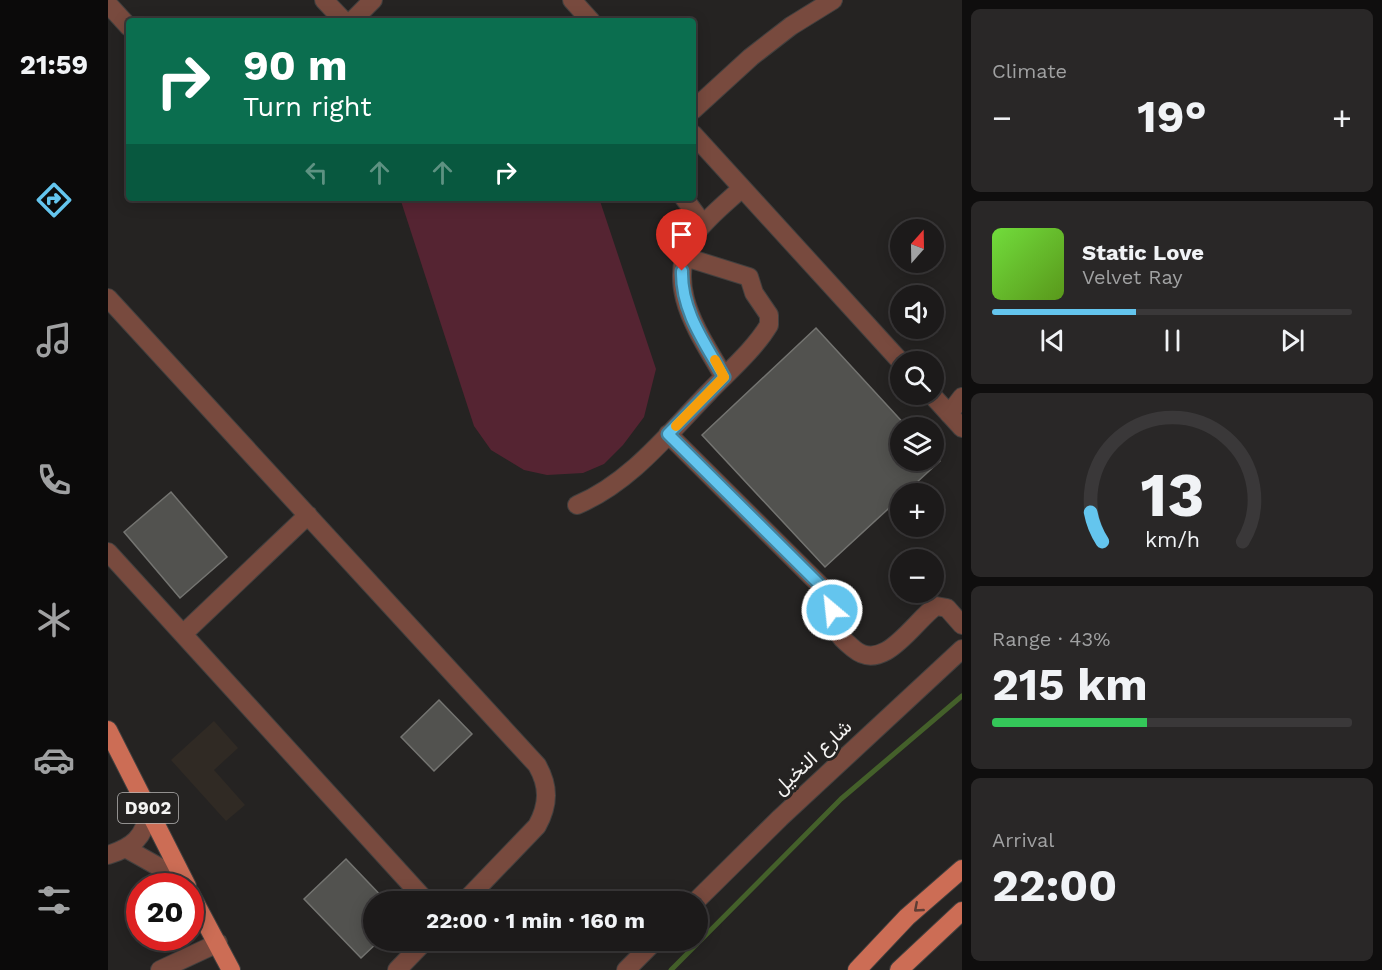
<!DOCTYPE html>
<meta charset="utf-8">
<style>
body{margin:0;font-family:"Work Sans",Vazirmatn,sans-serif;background:#292727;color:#f1f3f6;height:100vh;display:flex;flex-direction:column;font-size:22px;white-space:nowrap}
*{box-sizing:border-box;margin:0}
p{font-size:20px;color:#a0a1a2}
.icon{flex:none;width:33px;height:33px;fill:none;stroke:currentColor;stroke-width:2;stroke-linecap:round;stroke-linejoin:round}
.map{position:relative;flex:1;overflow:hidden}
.side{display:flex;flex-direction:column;gap:9px;padding:9px;background:#0f0e0e;width:420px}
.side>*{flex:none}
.top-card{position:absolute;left:18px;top:18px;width:570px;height:183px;border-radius:6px;box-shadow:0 3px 15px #0003,0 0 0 2px #3a3839;background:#0b6e4f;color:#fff;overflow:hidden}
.needle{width:39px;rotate:20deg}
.fabs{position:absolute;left:782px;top:219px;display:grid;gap:12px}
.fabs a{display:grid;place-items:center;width:54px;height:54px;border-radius:50%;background:#1c1a1a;box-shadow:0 3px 15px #0003,0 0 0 2px #3a3839;font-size:30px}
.speed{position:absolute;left:18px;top:873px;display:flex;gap:12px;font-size:30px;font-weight:700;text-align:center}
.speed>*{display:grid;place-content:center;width:78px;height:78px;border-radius:50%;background:#1c1a1a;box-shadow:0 3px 15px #0003,0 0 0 2px #3a3839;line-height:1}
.speed .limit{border:9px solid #d22;background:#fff;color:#111}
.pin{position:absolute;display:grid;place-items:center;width:51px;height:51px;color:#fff;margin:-62px -26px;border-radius:50% 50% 50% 0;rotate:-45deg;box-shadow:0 0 6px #0007}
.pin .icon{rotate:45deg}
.me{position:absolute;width:66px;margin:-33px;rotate:332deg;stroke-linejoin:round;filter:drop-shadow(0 0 4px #0008)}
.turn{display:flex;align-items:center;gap:21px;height:126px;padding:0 18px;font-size:27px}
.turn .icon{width:78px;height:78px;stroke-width:2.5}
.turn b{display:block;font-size:42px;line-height:51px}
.lanes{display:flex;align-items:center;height:57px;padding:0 18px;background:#0003;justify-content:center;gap:30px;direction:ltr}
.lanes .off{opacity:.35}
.big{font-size:45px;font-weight:700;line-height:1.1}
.side .card{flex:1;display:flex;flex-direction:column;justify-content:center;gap:9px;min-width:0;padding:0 21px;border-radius:9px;background:#292727}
.side .dial{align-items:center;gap:0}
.dial svg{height:156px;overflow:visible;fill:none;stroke:#3a3839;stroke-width:7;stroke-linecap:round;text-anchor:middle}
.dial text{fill:#f1f3f6;stroke:none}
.song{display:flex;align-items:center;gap:18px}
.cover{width:72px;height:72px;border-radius:9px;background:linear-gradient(135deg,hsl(100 70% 55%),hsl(90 70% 35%))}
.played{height:6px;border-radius:3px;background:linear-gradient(90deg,#64c5ee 40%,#3a3839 40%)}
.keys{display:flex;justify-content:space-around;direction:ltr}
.heat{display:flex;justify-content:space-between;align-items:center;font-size:33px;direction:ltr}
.charge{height:9px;border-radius:4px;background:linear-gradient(90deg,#34c759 43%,#3a3839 0)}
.trip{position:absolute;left:255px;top:891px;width:345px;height:60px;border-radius:30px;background:#1c1a1a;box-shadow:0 3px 15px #0003,0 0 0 2px #3a3839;font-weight:700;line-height:60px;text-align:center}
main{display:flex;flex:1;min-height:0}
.dock{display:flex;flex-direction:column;width:108px;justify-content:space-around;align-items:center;background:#0b0a0a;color:#a0a1a2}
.dock .icon{width:42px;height:42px}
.dock .active{color:#64c5ee}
.dock b{font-size:27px;color:#f1f3f6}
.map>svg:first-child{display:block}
.built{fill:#302a24}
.green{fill:#552432}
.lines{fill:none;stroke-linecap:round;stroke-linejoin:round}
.stream{stroke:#44602a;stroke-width:5}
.building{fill:#52524f;stroke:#747471;stroke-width:1.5}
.minor-casing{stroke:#42403f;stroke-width:20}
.major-casing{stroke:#42403f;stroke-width:20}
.minor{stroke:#784a3e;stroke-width:18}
.major{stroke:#cc6d55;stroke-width:18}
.oneway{stroke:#5f3d34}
.route-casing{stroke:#41809b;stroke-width:15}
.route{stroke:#64c5ee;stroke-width:10}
.slow{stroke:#f59e0b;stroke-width:10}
.labels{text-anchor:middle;stroke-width:6;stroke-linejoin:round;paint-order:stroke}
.shield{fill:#252322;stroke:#b6b5b4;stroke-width:1.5}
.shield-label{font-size:18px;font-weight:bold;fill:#f4f3f2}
.street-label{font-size:20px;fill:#f4f3f2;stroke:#252322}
</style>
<main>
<nav class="dock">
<b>21:59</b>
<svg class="icon active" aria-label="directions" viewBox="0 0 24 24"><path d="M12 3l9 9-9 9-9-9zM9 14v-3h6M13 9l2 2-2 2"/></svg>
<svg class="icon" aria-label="music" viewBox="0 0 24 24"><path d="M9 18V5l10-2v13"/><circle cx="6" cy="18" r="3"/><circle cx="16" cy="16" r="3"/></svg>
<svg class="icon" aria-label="phone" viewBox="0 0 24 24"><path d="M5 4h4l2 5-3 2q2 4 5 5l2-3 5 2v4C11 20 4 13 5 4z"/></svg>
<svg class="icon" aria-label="climate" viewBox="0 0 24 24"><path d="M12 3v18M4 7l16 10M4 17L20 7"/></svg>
<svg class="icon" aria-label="car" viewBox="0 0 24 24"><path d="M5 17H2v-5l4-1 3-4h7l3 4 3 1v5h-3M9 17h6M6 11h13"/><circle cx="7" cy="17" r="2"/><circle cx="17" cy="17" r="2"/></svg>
<svg class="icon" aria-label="filters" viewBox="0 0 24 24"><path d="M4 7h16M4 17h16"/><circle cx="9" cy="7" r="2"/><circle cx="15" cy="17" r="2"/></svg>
</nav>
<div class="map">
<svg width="854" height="970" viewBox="0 0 854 970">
<rect width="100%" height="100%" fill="#252322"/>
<path class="built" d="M106 721 130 748 106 770 137 805 118 821 63 760Z"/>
<path class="green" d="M292 198H491L548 369 536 417 515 445 496 464 475 473 439 475 416 470 383 450 366 426Z"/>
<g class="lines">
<path class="stream" d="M563 970 733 799 854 696"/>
</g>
<path class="building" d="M708 328 800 428H792V460H825V454L832 461 796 494H792V498L717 567 594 435Z
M63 492 119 557 72 598 16 532Z
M331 700 364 734 326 771 293 737Z
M238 859 279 902H266V940H272L253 958 196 899Z"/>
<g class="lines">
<defs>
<path id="minor" d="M216 0 236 21
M464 0 483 21
M0 4 21 27
M244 21 265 0
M585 110 643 57 683 26 725 0
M585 134 793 362
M576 198 595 224
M0 298 429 765C441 786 441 804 429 826L356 902
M616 377C591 333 553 283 588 233 601 216 619 202 634 188
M823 394 854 428
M841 414 854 397
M560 434 716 589C724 602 722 615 728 629 731 637 739 643 746 649 776 674 806 621 828 606L839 608 854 625
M469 505C523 482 560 434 600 393 620 372 646 350 661 325V315L646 293 641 277 577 257
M0 552 319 902
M75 634 200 515
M19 849 76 881
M0 855C25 847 36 838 41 811
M587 902 672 818 854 649
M52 970 110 943
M289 970 318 940
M518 970 548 940"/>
<path id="major" d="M0 730 79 886
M82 893 123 970
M749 970 799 917 854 869
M791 970 854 911"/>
</defs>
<use href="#minor" class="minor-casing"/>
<use href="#major" class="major-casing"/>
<use href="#minor" class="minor"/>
<use href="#major" class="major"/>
</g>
<defs><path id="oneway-chevron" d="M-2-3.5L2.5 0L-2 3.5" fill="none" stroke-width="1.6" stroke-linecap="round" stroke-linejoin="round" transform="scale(1.5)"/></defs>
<use class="oneway" href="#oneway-chevron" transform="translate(810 908) rotate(139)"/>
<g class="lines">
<defs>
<path id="route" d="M574 271C573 311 597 343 616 377L560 434 716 589 724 610"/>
</defs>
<use href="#route" class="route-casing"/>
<use href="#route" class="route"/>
<path class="slow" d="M568 426 616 377 607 360"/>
</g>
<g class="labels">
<rect class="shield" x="10" y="793" width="60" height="30" rx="4.5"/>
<g class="shield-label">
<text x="40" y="814">D902</text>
</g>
<g class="street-label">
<text transform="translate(704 757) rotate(-43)" y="7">شارع النخيل</text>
</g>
</g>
</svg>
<div class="fabs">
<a><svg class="needle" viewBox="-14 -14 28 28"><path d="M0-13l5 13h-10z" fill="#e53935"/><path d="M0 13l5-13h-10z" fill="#a0a1a2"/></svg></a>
<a><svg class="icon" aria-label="sound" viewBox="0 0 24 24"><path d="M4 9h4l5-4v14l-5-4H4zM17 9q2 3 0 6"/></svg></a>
<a><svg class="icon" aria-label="search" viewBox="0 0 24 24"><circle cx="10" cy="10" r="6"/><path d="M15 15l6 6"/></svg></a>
<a><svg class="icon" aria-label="layers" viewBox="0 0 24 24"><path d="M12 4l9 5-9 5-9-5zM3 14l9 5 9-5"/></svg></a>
<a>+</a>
<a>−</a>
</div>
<div class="speed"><div class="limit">20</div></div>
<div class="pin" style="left:574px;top:271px;background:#d93025"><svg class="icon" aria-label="arrive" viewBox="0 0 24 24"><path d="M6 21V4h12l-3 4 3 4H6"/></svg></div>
<svg class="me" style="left:724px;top:610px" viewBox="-20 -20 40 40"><circle r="17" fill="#64c5ee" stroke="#fff" stroke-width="3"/><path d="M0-11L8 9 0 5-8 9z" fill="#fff"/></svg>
<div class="trip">22:00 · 1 min · 160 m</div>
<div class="top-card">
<div class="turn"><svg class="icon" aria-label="right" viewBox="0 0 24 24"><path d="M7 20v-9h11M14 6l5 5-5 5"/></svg><div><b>90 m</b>Turn right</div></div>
<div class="lanes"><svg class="icon off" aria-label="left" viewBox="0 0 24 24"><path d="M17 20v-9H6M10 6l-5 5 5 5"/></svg><svg class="icon off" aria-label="ahead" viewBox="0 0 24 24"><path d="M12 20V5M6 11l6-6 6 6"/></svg><svg class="icon off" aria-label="ahead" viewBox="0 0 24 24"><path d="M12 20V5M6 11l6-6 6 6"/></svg><svg class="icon" aria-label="right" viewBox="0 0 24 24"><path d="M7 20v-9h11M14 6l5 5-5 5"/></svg></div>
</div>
</div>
<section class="side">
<div class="card"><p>Climate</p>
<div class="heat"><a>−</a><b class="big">19°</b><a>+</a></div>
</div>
<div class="card">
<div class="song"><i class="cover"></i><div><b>Static Love</b><p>Velvet Ray</p></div></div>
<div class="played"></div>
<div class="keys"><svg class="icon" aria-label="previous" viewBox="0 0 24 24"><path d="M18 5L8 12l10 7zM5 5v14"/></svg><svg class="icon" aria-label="pause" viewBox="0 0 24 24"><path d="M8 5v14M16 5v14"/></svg><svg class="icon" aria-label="next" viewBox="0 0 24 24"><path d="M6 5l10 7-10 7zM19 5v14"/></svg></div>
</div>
<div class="card dial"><svg viewBox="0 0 100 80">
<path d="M14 69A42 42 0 1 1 86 69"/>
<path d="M14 69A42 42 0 0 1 8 54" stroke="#64c5ee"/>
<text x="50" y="56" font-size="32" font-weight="700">13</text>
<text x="50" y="72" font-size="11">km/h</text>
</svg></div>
<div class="card"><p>Range · 43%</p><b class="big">215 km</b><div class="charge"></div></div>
<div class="card"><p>Arrival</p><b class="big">22:00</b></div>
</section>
</main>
